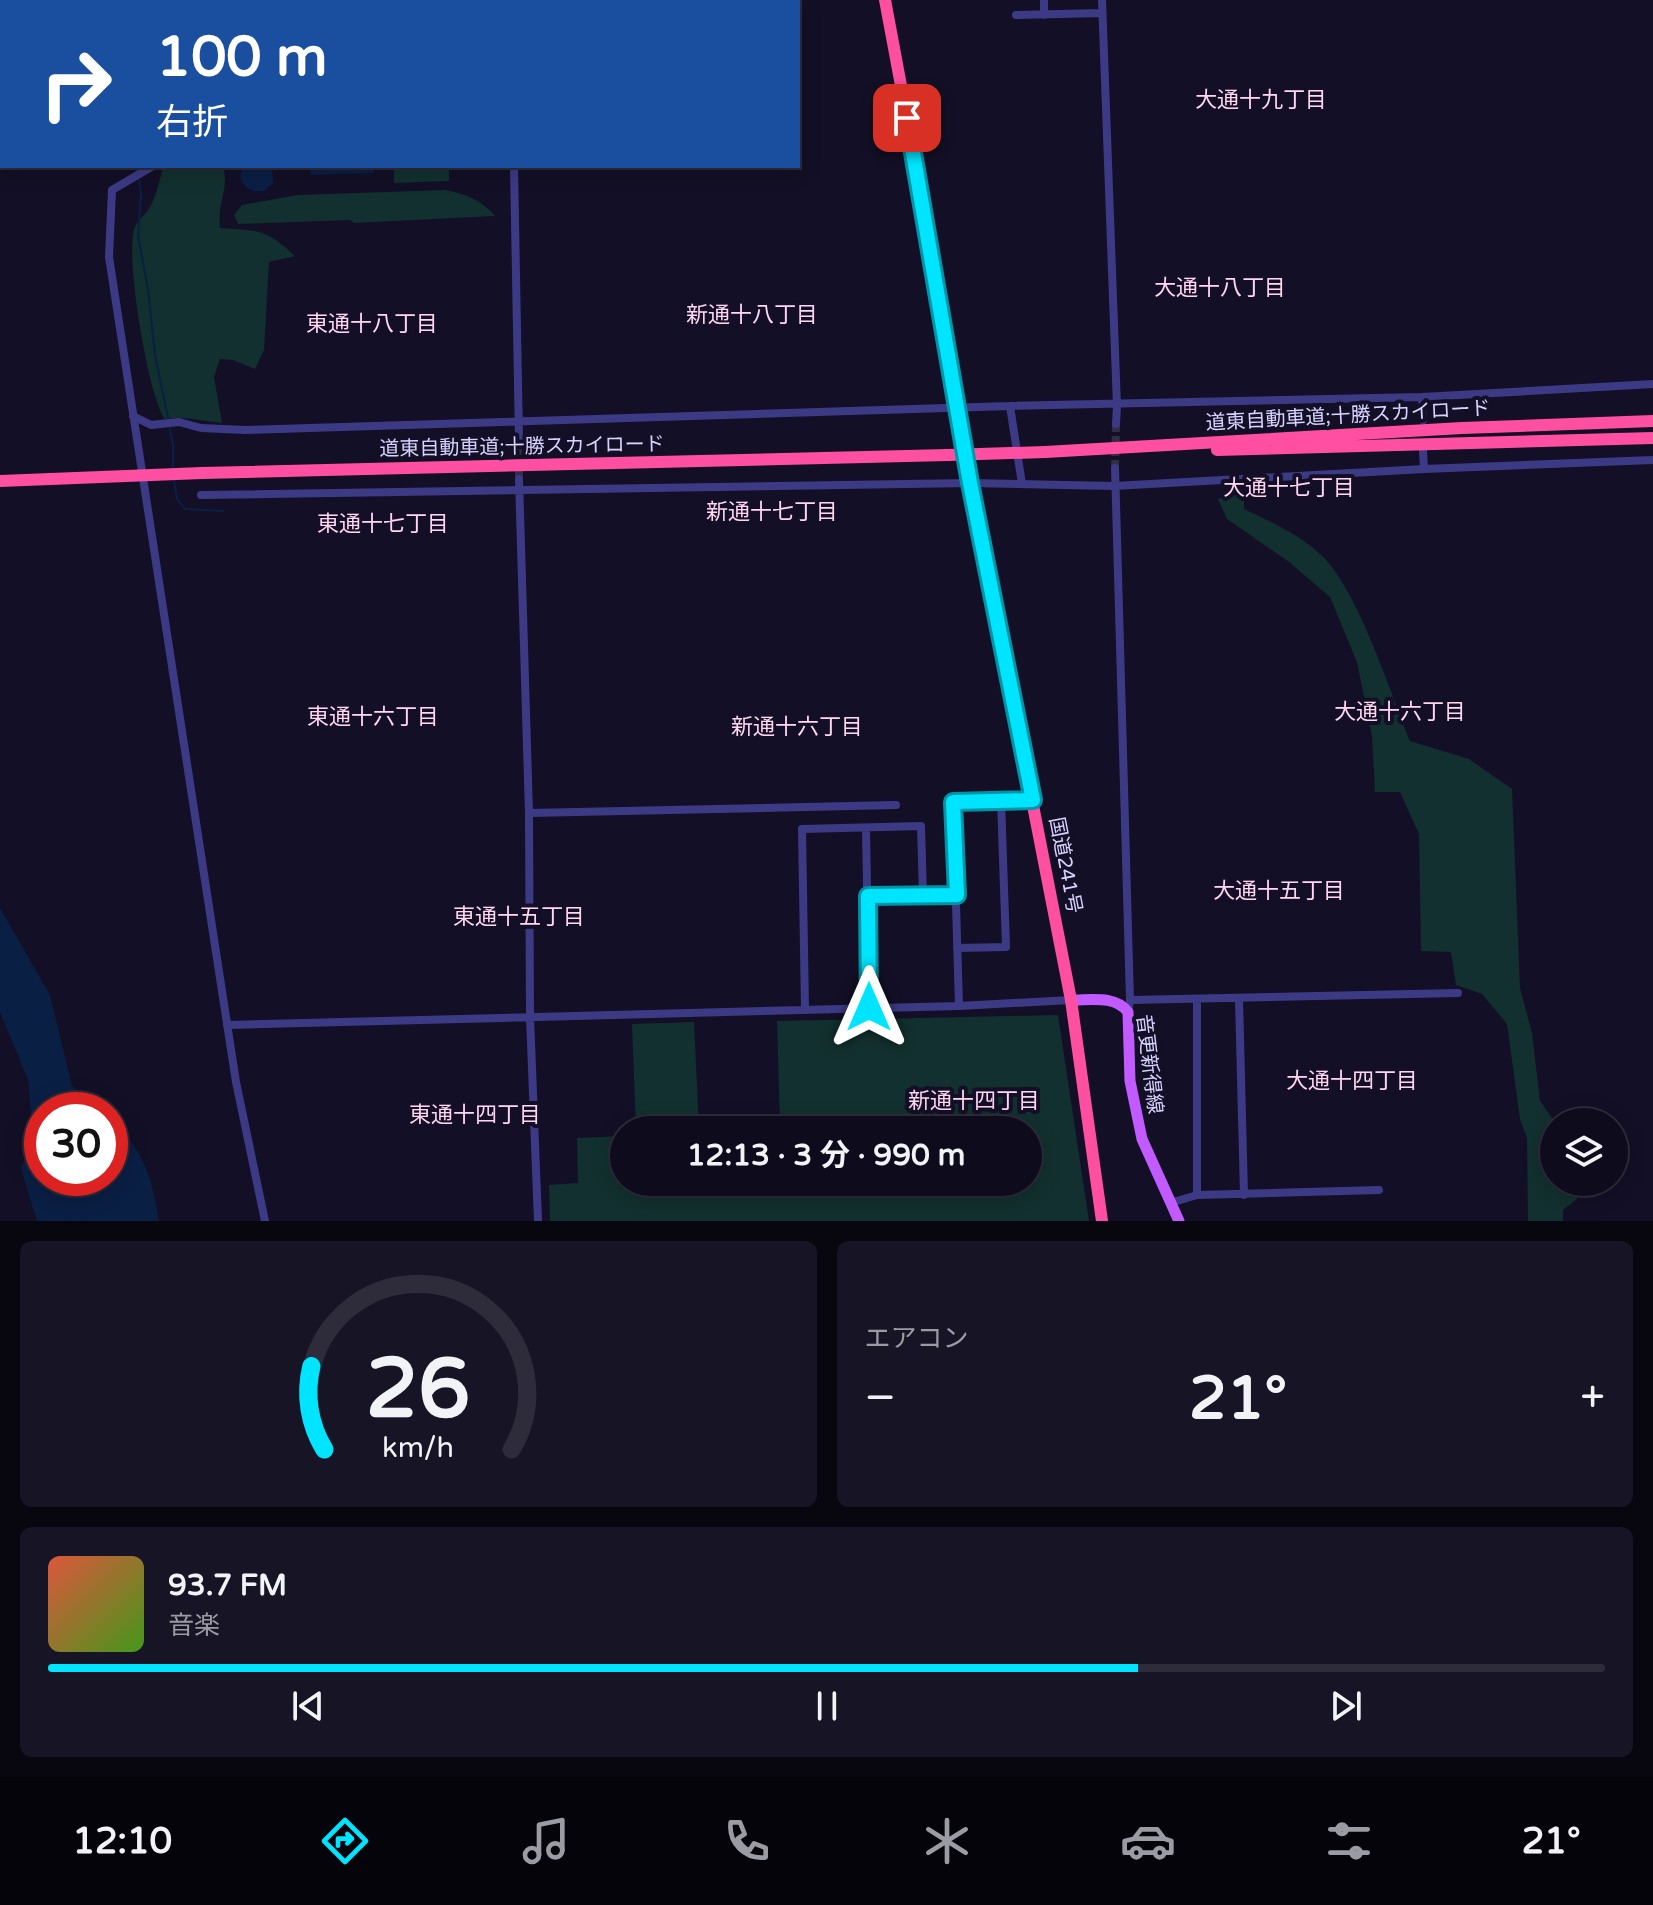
<!DOCTYPE html>
<html lang="ja">
<meta charset="utf-8">
<style>
body{margin:0;font-family:"Varela Round","Noto Sans JP",sans-serif;background:#171425;color:#f1f3f6;height:100vh;display:flex;flex-direction:column;font-size:30px;white-space:nowrap}
*{box-sizing:border-box;margin:0}
p{font-size:26px;color:#9b9ba3}
.icon{flex:none;width:44px;height:44px;fill:none;stroke:currentColor;stroke-width:2;stroke-linecap:round;stroke-linejoin:round}
.map{position:relative;height:1221px;overflow:hidden}
.drawer{display:flex;flex-direction:column;gap:20px;padding:20px;background:#08060f;flex:1}
.drawer>*{flex:none}
.guide{position:absolute;left:0px;top:0px;width:800px;height:168px;box-shadow:0 4px 20px #0003,0 0 0 2px #2e2b3b;background:#1a4fa0;color:#fff;overflow:hidden}
.fabs{position:absolute;left:1540px;top:1108px;display:grid;gap:16px}
.fabs a{display:grid;place-items:center;width:88px;height:88px;border-radius:50%;background:#0e0b1c;box-shadow:0 4px 20px #0003,0 0 0 2px #2e2b3b;font-size:40px}
.speed{position:absolute;left:24px;top:1092px;display:flex;gap:16px;font-size:40px;font-weight:700;text-align:center}
.speed>*{display:grid;place-content:center;width:104px;height:104px;border-radius:50%;background:#0e0b1c;box-shadow:0 4px 20px #0003,0 0 0 2px #2e2b3b;line-height:1}
.speed .limit{border:12px solid #d22;background:#fff;color:#111}
.pin{position:absolute;display:grid;place-items:center;width:68px;height:68px;color:#fff;margin:-34px;border-radius:16px;box-shadow:0 4px 12px #0006}
.me{position:absolute;width:88px;margin:-44px;rotate:0deg;stroke-linejoin:round;filter:drop-shadow(0 0 6px #0008)}
.turn{display:flex;align-items:center;gap:28px;height:168px;padding:0 24px;font-size:36px}
.turn .icon{width:104px;height:104px;stroke-width:2.5}
.turn b{display:block;font-size:56px;line-height:68px}
.big{font-size:60px;font-weight:700;line-height:1.1}
.drawer .card{flex:1;display:flex;flex-direction:column;justify-content:center;gap:12px;min-width:0;padding:0 28px;border-radius:12px;background:#171425}
.drawer .dial{align-items:center;gap:0}
.dial svg{height:208px;overflow:visible;fill:none;stroke:#2e2b3b;stroke-width:7;stroke-linecap:round;text-anchor:middle}
.dial text{fill:#f1f3f6;stroke:none}
.song{display:flex;align-items:center;gap:24px}
.cover{width:96px;height:96px;border-radius:12px;background:linear-gradient(135deg,hsl(10 70% 55%),hsl(100 70% 35%))}
.played{height:8px;border-radius:4px;background:linear-gradient(90deg,#00e5ff 70%,#2e2b3b 70%)}
.keys{display:flex;justify-content:space-around;direction:ltr}
.heat{display:flex;justify-content:space-between;align-items:center;font-size:44px;direction:ltr}
.drawer .tiles{flex:1;display:grid;gap:20px;grid-template-columns:1fr 1fr}
.card:last-child{grid-column:span 2}
.trip{position:absolute;left:610px;top:1116px;width:432px;height:80px;border-radius:40px;background:#0e0b1c;box-shadow:0 4px 20px #0003,0 0 0 2px #2e2b3b;font-weight:700;line-height:80px;text-align:center}
.dock{display:flex;height:128px;justify-content:space-around;align-items:center;background:#06040b;color:#9b9ba3}
.dock .icon{width:56px;height:56px}
.dock .active{color:#00e5ff}
.dock b{font-size:36px;color:#f1f3f6}
.map>svg:first-child{display:block}
.green{fill:#12302f}
.water{fill:#0a1f44}
.lines{fill:none;stroke-linecap:round;stroke-linejoin:round}
.stream{stroke:#0a1f44;stroke-width:2}
.minor-tunnel{stroke:#312d47;stroke-width:8;stroke-dasharray:8 4;stroke-linecap:butt}
.minor{stroke:#3d3a85;stroke-width:8}
.major{stroke:#c25bff;stroke-width:11}
.highway{stroke:#ff4fa3;stroke-width:12}
.highway-bridge{stroke:#ff4fa3;stroke-width:12}
.route-casing{stroke:#0095a6;stroke-width:20}
.route{stroke:#00e5ff;stroke-width:14}
.labels{text-anchor:middle;stroke-width:8;stroke-linejoin:round;paint-order:stroke}
.street-label{font-size:20px;fill:#d9d4ff;stroke:#130f26}
.neighbourhood-label{font-size:22px;fill:#ffd6f0;stroke:#130f26}
</style>
<div class="map">
<svg width="1653" height="1221" viewBox="0 0 1653 1221">
<rect width="100%" height="100%" fill="#130f26"/>
<path class="green" d="M164 166H213L224 170C228 194 217 202 220 228 259 231 265 228 295 256L269 262 264 350 255 369 233 360 220 359 214 377 222 423C200 421 187 416 165 419 148 396 124 253 135 227 138 219 147 214 150 207 157 195 159 179 164 166Z
M394 166H449V181L394 183Z
M445 190C465 194 482 200 495 216L354 223 350 220 238 224 234 215 242 205 298 195Z
M1244 491V509C1269 521 1298 534 1319 553 1357 586 1390 692 1410 741L1469 759 1512 789 1520 988 1532 1033 1540 1101 1555 1122 1554 1182H1558V1188H1577V1199L1563 1210V1221H1528L1527 1138 1520 1119 1507 1024 1482 994 1456 985 1451 952 1421 951 1419 834 1400 792H1375L1372 736 1357 662 1330 597 1289 562 1227 519 1218 499Z
M1058 1015 1089 1221H550L549 1185 578 1183 577 1138 624 1136V1182H1028V1130H636L632 1024 694 1022 699 1128 780 1124 777 1021Z"/>
<path class="water" d="M242 166H272L273 183 264 191C252 193 245 189 240 178Z
M311 166H374V173L311 175Z
M0 908 50 995 72 1086 99 1110H42V1178H110V1120C144 1149 152 1178 159 1221H37L21 1169 27 1150 31 1114 28 1080 0 1012Z"/>
<g class="lines">
<path class="stream" d="M13 0 16 2
M135 166 137 173
M139 179 141 194 138 236 148 289 155 355 168 418
M169 424 173 445V469
M174 480 177 499 185 509 223 511"/>
<path class="minor-tunnel" d="M1115 468 1116 424
M519 479V438"/>
<path class="minor" d="M97 0V2
M507 0V2
M1044 0V15
M1102 0 1117 406 1116 424
M1016 15 1102 13
M153 166 112 190 109 257 236 1082 265 1221
M514 166 519 438
M1422 397 1423 420
M1010 406 1022 484
M133 416 151 425 179 422 201 428 245 430 1010 406 1422 397 1653 384
M1423 451 1424 469
M1115 468 1130 1000 1128 1012
M519 479 529 813 530 1017 538 1221
M201 495 970 483 1114 486 1424 469 1653 460
M529 813 896 805
M866 828 869 1007
M868 896 957 895
M957 948 1006 947 1001 800
M1239 999 1244 1195
M1130 1000 1458 993
M959 1006 953 802 1033 800
M805 1009 802 829 921 826 923 895
M227 1025 959 1006 1071 1000
M1197 1195V999
M1170 1203 1197 1195 1379 1190"/>
<path class="major" d="M1071 1000C1091 1000 1115 995 1128 1012L1130 1081 1142 1139 1179 1221"/>
<path class="highway" d="M885 0 928 230 970 483 1071 1000 1102 1221
M1217 450 1653 438
M1045 452 1462 428 1653 421
M202 473 948 455"/>
<path class="highway-bridge" d="M948 455 1045 452
M0 481 202 473"/>
</g>
<g class="lines">
<defs>
<path id="route" d="M869 1007 868 896 957 895 953 802 1033 800 970 483 907 118"/>
</defs>
<use href="#route" class="route-casing"/>
<use href="#route" class="route"/>
</g>
<g class="labels">
<g class="street-label">
<text transform="translate(1348 415) rotate(-3)" y="7">道東自動車道;十勝スカイロード</text>
<text transform="translate(522 446) rotate(-1)" y="7">道東自動車道;十勝スカイロード</text>
<text transform="translate(1066 865) rotate(79)" y="7">国道241号</text>
<text transform="translate(1150 1064) rotate(83)" y="7">音更新得線</text>
</g>
<g class="neighbourhood-label">
<text x="1261" y="107">大通十九丁目</text>
<text x="1220" y="295">大通十八丁目</text>
<text x="752" y="322">新通十八丁目</text>
<text x="372" y="331">東通十八丁目</text>
<text x="1289" y="495">大通十七丁目</text>
<text x="772" y="519">新通十七丁目</text>
<text x="383" y="531">東通十七丁目</text>
<text x="1400" y="719">大通十六丁目</text>
<text x="373" y="724">東通十六丁目</text>
<text x="797" y="734">新通十六丁目</text>
<text x="1279" y="898">大通十五丁目</text>
<text x="519" y="924">東通十五丁目</text>
<text x="1352" y="1088">大通十四丁目</text>
<text x="974" y="1108">新通十四丁目</text>
<text x="475" y="1122">東通十四丁目</text>
</g>
</g>
</svg>
<div class="fabs">
<a><svg class="icon" aria-label="layers" viewBox="0 0 24 24"><path d="M12 4l9 5-9 5-9-5zM3 14l9 5 9-5"/></svg></a>
</div>
<div class="speed"><div class="limit">30</div></div>
<div class="pin" style="left:907px;top:118px;background:#d93025"><svg class="icon" aria-label="arrive" viewBox="0 0 24 24"><path d="M6 21V4h12l-3 4 3 4H6"/></svg></div>
<svg class="me" style="left:869px;top:1007px" viewBox="-20 -20 40 40"><path d="M0-17L14 15 0 8-14 15z" fill="#00e5ff" stroke="#fff" stroke-width="4"/></svg>
<div class="trip">12:13 · 3 分 · 990 m</div>
<div class="guide">
<div class="turn"><svg class="icon" aria-label="right" viewBox="0 0 24 24"><path d="M7 20v-9h11M14 6l5 5-5 5"/></svg><div><b>100 m</b>右折</div></div>
</div>
</div>
<section class="drawer">
<div class="tiles">
<div class="card dial"><svg viewBox="0 0 100 80">
<path d="M14 69A42 42 0 1 1 86 69"/>
<path d="M14 69A42 42 0 0 1 9 37" stroke="#00e5ff"/>
<text x="50" y="56" font-size="32" font-weight="700">26</text>
<text x="50" y="72" font-size="11">km/h</text>
</svg></div>
<div class="card"><p>エアコン</p>
<div class="heat"><a>−</a><b class="big">21°</b><a>+</a></div>
</div>
<div class="card">
<div class="song"><i class="cover"></i><div><b>93.7 FM</b><p>音楽</p></div></div>
<div class="played"></div>
<div class="keys"><svg class="icon" aria-label="previous" viewBox="0 0 24 24"><path d="M18 5L8 12l10 7zM5 5v14"/></svg><svg class="icon" aria-label="pause" viewBox="0 0 24 24"><path d="M8 5v14M16 5v14"/></svg><svg class="icon" aria-label="next" viewBox="0 0 24 24"><path d="M6 5l10 7-10 7zM19 5v14"/></svg></div>
</div>
</div>
</section>
<nav class="dock">
<b>12:10</b>
<svg class="icon active" aria-label="directions" viewBox="0 0 24 24"><path d="M12 3l9 9-9 9-9-9zM9 14v-3h6M13 9l2 2-2 2"/></svg>
<svg class="icon" aria-label="music" viewBox="0 0 24 24"><path d="M9 18V5l10-2v13"/><circle cx="6" cy="18" r="3"/><circle cx="16" cy="16" r="3"/></svg>
<svg class="icon" aria-label="phone" viewBox="0 0 24 24"><path d="M5 4h4l2 5-3 2q2 4 5 5l2-3 5 2v4C11 20 4 13 5 4z"/></svg>
<svg class="icon" aria-label="climate" viewBox="0 0 24 24"><path d="M12 3v18M4 7l16 10M4 17L20 7"/></svg>
<svg class="icon" aria-label="car" viewBox="0 0 24 24"><path d="M5 17H2v-5l4-1 3-4h7l3 4 3 1v5h-3M9 17h6M6 11h13"/><circle cx="7" cy="17" r="2"/><circle cx="17" cy="17" r="2"/></svg>
<svg class="icon" aria-label="filters" viewBox="0 0 24 24"><path d="M4 7h16M4 17h16"/><circle cx="9" cy="7" r="2"/><circle cx="15" cy="17" r="2"/></svg>
<b>21°</b>
</nav>
